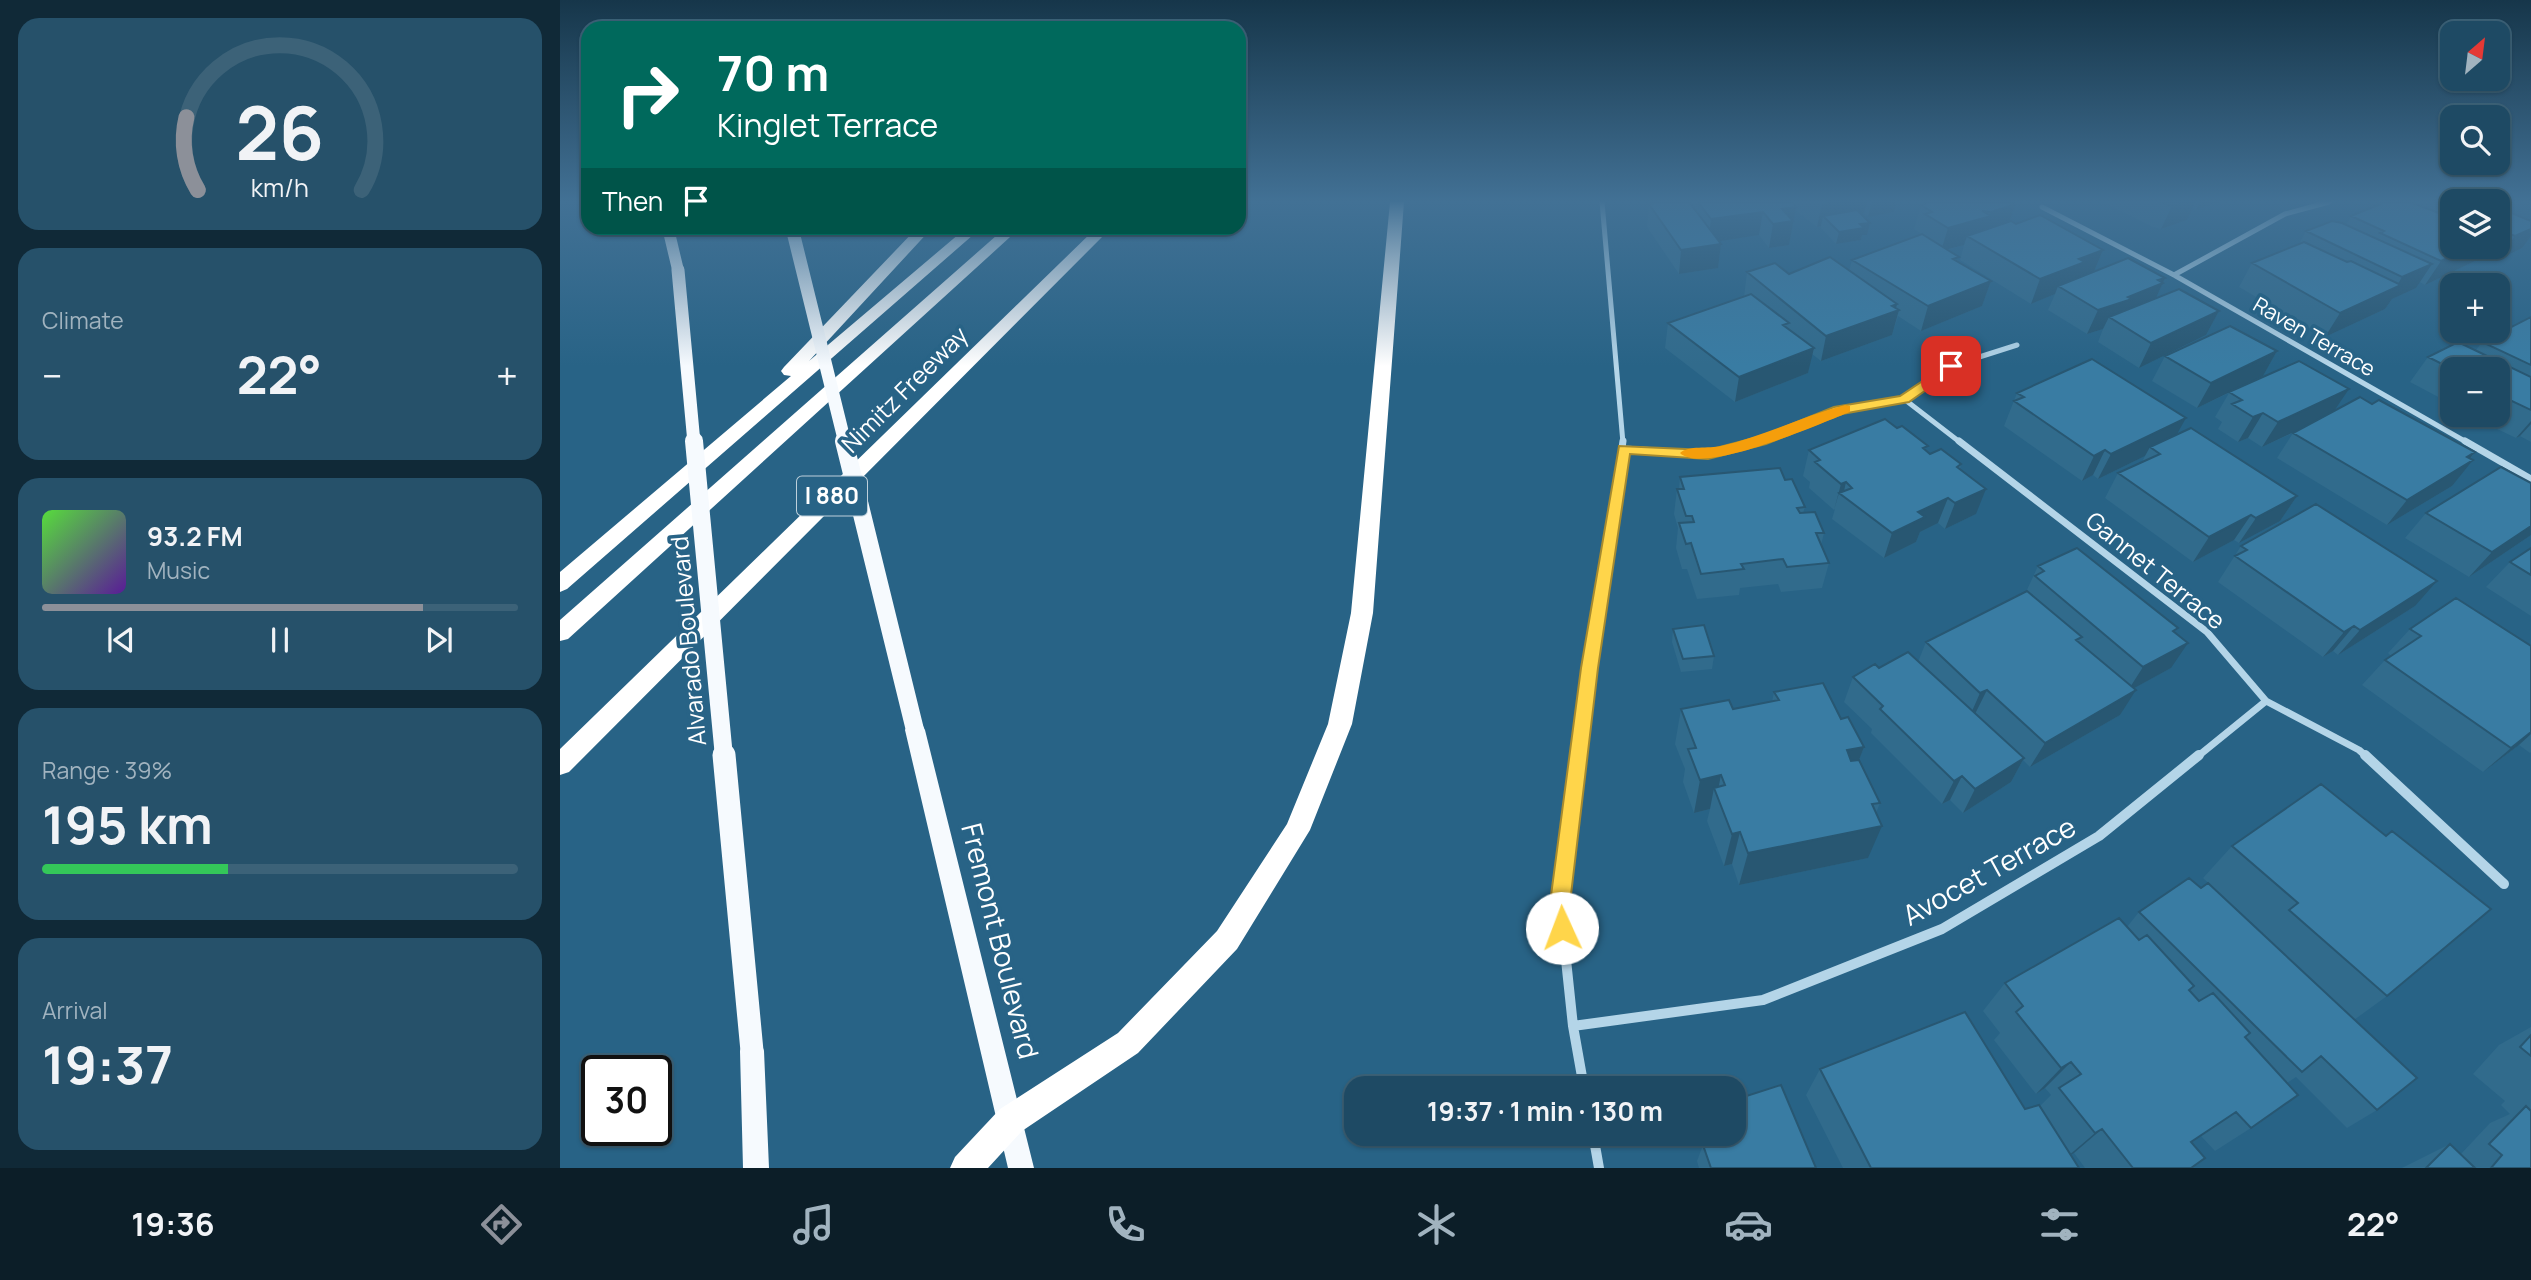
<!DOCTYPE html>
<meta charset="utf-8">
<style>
body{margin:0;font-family:Manrope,sans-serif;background:#26516a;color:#f1f3f6;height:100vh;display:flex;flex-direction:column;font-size:26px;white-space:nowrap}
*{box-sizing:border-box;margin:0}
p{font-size:23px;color:#a1b3bf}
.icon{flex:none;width:38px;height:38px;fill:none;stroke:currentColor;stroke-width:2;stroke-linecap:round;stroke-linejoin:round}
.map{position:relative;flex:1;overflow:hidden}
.details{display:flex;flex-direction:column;gap:18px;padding:18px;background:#102937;width:560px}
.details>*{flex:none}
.top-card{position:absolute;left:21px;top:21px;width:665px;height:214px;border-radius:21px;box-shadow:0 2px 5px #0004,0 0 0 2px #3c6278;background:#00695c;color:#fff;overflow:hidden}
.needle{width:46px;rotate:28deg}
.fabs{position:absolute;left:1880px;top:21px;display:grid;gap:14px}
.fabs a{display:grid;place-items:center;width:70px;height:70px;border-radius:14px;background:#1e4a64;box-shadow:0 2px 5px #0004,0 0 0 2px #3c6278;font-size:35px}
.speed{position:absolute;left:21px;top:1055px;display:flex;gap:14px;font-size:35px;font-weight:700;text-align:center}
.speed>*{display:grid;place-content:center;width:91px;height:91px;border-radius:50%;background:#1e4a64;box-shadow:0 2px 5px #0004,0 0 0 2px #3c6278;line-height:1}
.speed .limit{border:4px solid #111;border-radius:10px;background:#fff;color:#111}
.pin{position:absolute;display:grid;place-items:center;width:60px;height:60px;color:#fff;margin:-30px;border-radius:14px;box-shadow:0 4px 10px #0006}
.me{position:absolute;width:77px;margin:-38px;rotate:358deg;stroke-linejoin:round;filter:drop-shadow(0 0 5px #0008)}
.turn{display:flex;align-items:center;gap:24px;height:147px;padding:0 21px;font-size:32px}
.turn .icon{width:91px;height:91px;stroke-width:2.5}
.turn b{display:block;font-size:49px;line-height:60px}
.then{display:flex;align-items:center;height:66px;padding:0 21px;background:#0003;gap:14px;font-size:26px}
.big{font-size:52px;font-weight:700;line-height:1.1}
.details .tile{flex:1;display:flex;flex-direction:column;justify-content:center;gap:10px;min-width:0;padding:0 24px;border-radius:21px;background:#26516a}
.details .dial{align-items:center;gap:0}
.dial svg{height:182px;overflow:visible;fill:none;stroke:#3c6278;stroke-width:7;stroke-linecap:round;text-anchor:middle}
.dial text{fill:#f1f3f6;stroke:none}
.song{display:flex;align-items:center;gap:21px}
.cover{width:84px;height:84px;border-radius:10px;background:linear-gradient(135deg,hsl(110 70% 55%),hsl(270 70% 35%))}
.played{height:7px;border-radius:4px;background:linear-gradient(90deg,#8c9099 80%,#3c6278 80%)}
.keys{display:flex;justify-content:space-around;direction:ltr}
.heat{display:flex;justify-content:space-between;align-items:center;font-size:38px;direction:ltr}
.charge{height:10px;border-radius:5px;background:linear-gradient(90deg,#34c759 39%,#3c6278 0)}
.trip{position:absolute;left:784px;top:1076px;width:402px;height:70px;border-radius:21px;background:#1e4a64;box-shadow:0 2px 5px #0004,0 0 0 2px #3c6278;font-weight:700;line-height:70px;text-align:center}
.dock{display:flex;height:112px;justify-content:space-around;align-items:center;background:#0c1e28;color:#a1b3bf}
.dock .icon{width:49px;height:49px}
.dock .on{color:#8c9099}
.dock b{font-size:32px;color:#f1f3f6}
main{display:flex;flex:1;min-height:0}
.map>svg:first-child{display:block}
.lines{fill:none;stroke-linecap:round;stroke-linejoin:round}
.minor-far2{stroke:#b4d5e8;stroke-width:5}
.minor-far1{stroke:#b4d5e8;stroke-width:7}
.minor{stroke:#b4d5e8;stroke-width:10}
.primary{fill:#f6fafe;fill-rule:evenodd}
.motorway{fill:#fff;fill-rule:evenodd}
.primary-bridge-far2{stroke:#f6fafe;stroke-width:13}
.primary-bridge-far1{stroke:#f6fafe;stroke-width:18}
.primary-bridge{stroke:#f6fafe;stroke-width:23}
.wall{fill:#316b8c}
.shaded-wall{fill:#285772}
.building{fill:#397ca3;stroke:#285772;stroke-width:2}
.route{fill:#ffd54a;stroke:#a68a30;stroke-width:2}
.slow{fill:#f59e0b}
.labels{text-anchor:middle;stroke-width:7;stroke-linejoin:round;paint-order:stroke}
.far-street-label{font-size:21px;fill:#fff;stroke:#286386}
.shield{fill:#286386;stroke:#bed0db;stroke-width:2}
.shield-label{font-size:23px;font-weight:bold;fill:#fff}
.street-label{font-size:24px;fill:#fff;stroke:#286386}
.near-street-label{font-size:28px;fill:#fff;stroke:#286386}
</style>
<main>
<section class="details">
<div class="tile dial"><svg viewBox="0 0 100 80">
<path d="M14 69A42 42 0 1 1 86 69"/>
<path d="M14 69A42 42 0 0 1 9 37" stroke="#8c9099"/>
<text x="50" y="56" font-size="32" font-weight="700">26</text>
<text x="50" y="72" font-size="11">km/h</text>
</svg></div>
<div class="tile"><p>Climate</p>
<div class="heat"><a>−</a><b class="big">22°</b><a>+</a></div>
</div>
<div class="tile">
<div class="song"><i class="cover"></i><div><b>93.2 FM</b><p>Music</p></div></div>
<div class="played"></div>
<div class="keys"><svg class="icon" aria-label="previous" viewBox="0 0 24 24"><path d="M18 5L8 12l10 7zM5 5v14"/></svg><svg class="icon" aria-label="pause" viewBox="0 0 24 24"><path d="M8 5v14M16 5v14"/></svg><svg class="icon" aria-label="next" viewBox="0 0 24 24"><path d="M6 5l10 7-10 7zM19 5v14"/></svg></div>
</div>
<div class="tile"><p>Range · 39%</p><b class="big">195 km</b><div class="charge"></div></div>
<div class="tile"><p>Arrival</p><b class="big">19:37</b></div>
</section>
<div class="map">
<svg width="1971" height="1168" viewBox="0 0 1971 1168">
<rect width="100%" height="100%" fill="#286386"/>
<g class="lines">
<path class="minor-far2" d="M1042 202 1063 443
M1482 207 1614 275 1908 443
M1614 275 1725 214 1769 202
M1344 399 1401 443
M1194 443 1279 410 1344 399 1391 366 1457 345"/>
<path class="minor-far1" d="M1399 441 1647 632 1706 701 1799 750 1807 757
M1905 441 1971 479
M1064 449 1148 454 1202 441
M1018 757 1063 441
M1637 757 1706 701"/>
<path class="minor" d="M1019 755 1000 903 1013 1026 1024 1088
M1805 755 1944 884
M1013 1026 1203 1000 1382 929 1539 836 1639 755
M1033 1134 1039 1168"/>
<path class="primary" d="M102 228H114L124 270 123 273 112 270Z
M355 722 362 724 365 730 474 1168H448L345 730 348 724Z
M192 1039 201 1042 204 1051 209 1168H183L180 1051 183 1042Z"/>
<path class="motorway" d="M830 202H844L813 613 792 724 750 830 677 949 578 1053 462 1131 428 1168H390L395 1157 440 1109 558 1033 657 931 727 824 768 724 791 613Z
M357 228H372L249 361 406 228H421L7 589 0 592V572L231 376 224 375 221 371 224 367Z
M445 228H460L8 639 0 641V620Z
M536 228H551L9 772 0 775V749Z"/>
<path class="primary-bridge-far2" d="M233 232 285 443
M118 270 134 443"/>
<path class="primary-bridge-far1" d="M134 441 164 757
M284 441 355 730"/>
<path class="primary-bridge" d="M164 755 192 1051"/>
</g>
<path class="wall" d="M1099 202H1336L1334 212 1308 217 1304 213 1301 214 1310 223 1307 235H1302L1301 240 1276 244 1261 228V226L1257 227 1235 210 1229 245 1209 248 1199 235 1159 241 1161 244 1158 268 1119 274 1087 227 1089 204Z
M1456 202 1450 221 1543 250 1534 272 1605 278 1596 298 1659 311 1646 335 1579 368 1538 342 1543 329 1527 334 1488 310 1495 294 1471 304 1400 260 1404 245 1387 250 1398 262 1431 281 1422 306 1361 331 1338 316 1332 335 1261 361 1252 354 1248 373 1175 402 1105 348 1108 323 1184 297 1187 272 1229 274 1289 271 1292 260 1360 235V233L1354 229 1361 205Z
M1543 202H1658L1636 210 1632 208 1627 220 1601 229 1593 227Z
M1852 202H1892V247H1937V207L1971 221V236L1962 248 1938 260 1923 254 1919 259 1865 285 1860 282 1856 288 1832 299 1825 309 1765 337 1679 287 1692 263 1739 244 1746 231 1786 225 1791 216Z
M1971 317V442L1960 436 1956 438 1908 415H1937V369H1892V407L1880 401 1882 399 1850 382 1868 357 1916 350 1922 342Z
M1717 351 1703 376 1675 390 1774 411 1812 404 1915 452 1892 486 1827 525 1717 458 1733 433 1702 447 1688 438 1678 442 1658 429 1662 422 1655 417 1669 393 1637 408 1592 381 1605 356Z
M1457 393 1616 435 1737 496 1720 521 1679 543 1674 540 1633 562 1545 498 1558 473 1582 462 1585 456 1538 479 1533 475 1522 481 1444 426Z
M1249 450 1366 451 1370 454 1401 464 1400 469 1416 514 1385 529 1378 523 1360 532 1356 542 1324 558 1272 519 1275 509 1274 510 1249 488 1250 482 1243 476Z
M1120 477 1225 480 1245 507 1243 513 1264 533 1261 545 1269 563 1262 588 1221 592 1218 584 1180 588 1179 595 1137 599 1127 569H1122L1116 548 1118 528 1114 514 1117 489H1119Z
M1971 483V535L1909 577 1845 538 1866 513Z
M1681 546 1855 606 1778 655 1773 651 1763 657 1658 582Z
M1971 548V616L1926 587 1950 562Z
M1478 566 1615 633 1611 668 1574 688 1560 715 1470 767 1463 760 1451 782 1403 813 1390 800 1382 804 1311 733 1312 729 1284 702 1293 677 1319 668 1358 662 1366 642 1466 592Z
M1113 629 1154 656 1152 669 1121 672 1112 642Z
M1850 629 1971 646V752L1970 753 1959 745 1923 772 1802 685 1825 660 1831 656 1828 653Z
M1214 692 1281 719 1304 747 1299 760 1320 803 1316 813 1308 858 1179 885 1172 864 1164 866 1147 821 1150 809 1134 813 1123 782 1125 769 1115 744 1121 709H1173L1212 702Z
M1761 784 1827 996 1794 1020 1817 1110 1787 1128 1736 1077 1727 1083 1691 1128 1655 1151 1641 1136 1631 1142V1168H1525L1514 1153 1511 1154 1519 1168H1283L1246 1095 1260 1069 1465 1109 1480 1106 1491 1095 1485 1088 1476 1094 1434 1040 1440 1033 1423 1011 1445 983 1567 927 1579 912 1641 888 1702 934 1703 933 1643 878 1672 846Z
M1971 1027V1168H1842L1890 1144 1901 1154 1930 1123 1950 1114 1941 1105 1945 1101 1913 1074 1939 1045Z
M1140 1134H1174L1256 1168H1139L1137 1161 1143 1145Z"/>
<path class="shaded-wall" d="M1268 202H1307L1304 213 1270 223 1263 216 1261 226 1257 227 1262 204Z
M1312 202H1336L1334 212 1308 217Z
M1448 202H1456L1449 223 1407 236 1404 245 1381 251 1388 228 1429 217 1431 212Z
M1621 202H1635L1627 220 1601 229 1612 206Z
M1640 202H1658L1636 210Z
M1236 207 1229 245 1209 248 1213 224 1222 209Z
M1203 212 1199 235 1148 243 1151 219Z
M1310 223 1307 235H1302L1301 240 1276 244 1279 232 1300 224Z
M1971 229V236L1962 248 1938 260 1955 236Z
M1161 244 1158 268 1119 274 1121 250Z
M1911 247H1928L1919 259 1865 285 1881 261Z
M1543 250 1533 274 1498 286 1495 294 1471 304 1480 279 1519 259Z
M1872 264 1856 288 1832 299 1825 309 1765 337 1780 313 1836 287 1842 277Z
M1605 278 1592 307 1549 317 1543 329 1527 334 1538 310 1568 297Z
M1431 281 1422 306 1361 331 1368 306Z
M1337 304 1335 312 1339 310 1332 335 1261 361 1266 336Z
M1659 311 1646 335 1579 368 1591 343Z
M1254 348 1248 373 1175 402 1179 377Z
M1717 351 1703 376 1637 408 1651 383Z
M1789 389 1772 414 1702 447 1718 422Z
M1703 413 1688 438 1678 442 1693 417Z
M1626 418 1612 443 1590 447 1585 456 1538 479 1551 454Z
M1971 421V424L1960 436 1956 438Z
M1545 450 1533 475 1522 481 1534 456Z
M1915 452 1904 466 1913 460 1892 486 1827 525 1847 500Z
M1286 482 1283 496 1279 493 1274 510 1281 484Z
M1426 489 1416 514 1385 529 1395 503Z
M1737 496 1720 521 1679 543 1696 518Z
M1388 498 1378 523 1360 532 1356 542 1324 558 1332 533 1358 512Z
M1691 515 1674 540 1633 562 1649 537Z
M1971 526V535L1909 577 1932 552Z
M1877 581 1855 606 1778 655 1800 630Z
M1794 626 1773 651 1763 657 1784 632Z
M1628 643 1611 668 1567 692 1583 667Z
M1427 690 1415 714 1409 718 1420 693Z
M1576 690 1560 715 1470 767 1485 743Z
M1971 732V734L1959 745 1923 772 1951 748Z
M1304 747 1291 781 1287 750Z
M1464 758 1451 782 1403 813 1415 789Z
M1161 775 1157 795 1154 788 1150 809 1134 813 1140 780Z
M1402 776 1390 800 1382 804 1394 781Z
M1322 826 1308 858 1179 885 1188 853Z
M1180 832 1172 864 1164 866 1172 834Z
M1511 1062 1485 1088 1476 1094 1501 1068Z
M1542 1129 1514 1153 1507 1157 1535 1133Z"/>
<path class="building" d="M1099 202H1129L1161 244 1121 250 1089 204Z
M1138 202H1232L1236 207 1222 209 1233 221 1213 224 1203 212 1151 219Z
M1370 202H1448L1453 205 1431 212 1422 211 1431 216 1388 228 1365 214 1372 212 1361 205Z
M1600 202H1621L1612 206Z
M1825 202H1850L1892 218V247H1911L1881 261 1820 233 1824 231 1791 216Z
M1874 202H1892V210Z
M1937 207 1971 221V229L1955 236 1937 229Z
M1297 210 1310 223 1300 224 1304 228 1279 232 1263 216Z
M1480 215 1543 250 1519 259 1525 262 1480 279 1407 236 1451 221 1456 224Z
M1772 221 1782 223 1872 264 1842 277 1746 231Z
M1362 234 1399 257 1393 259 1431 281 1368 306 1292 260Z
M1744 242 1787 262 1791 261 1841 285 1780 313 1692 263Z
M1270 257 1337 304 1332 306 1339 310 1266 336 1187 272 1215 263 1229 274Z
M1568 258 1605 278 1598 280 1603 283 1568 297 1572 299 1538 310 1498 286Z
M1619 289 1659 311 1591 343 1549 317Z
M1191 294 1229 323 1223 325 1254 348 1179 377 1108 323Z
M1971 317V365L1922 342Z
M1670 326 1717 351 1651 383 1605 356Z
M1898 342 1971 377V410L1937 394V369H1892L1868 357Z
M1532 359 1626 418 1551 454 1545 450 1534 456 1454 401 1464 397 1457 393Z
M1739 361 1789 389 1718 422 1703 413 1693 417 1672 404 1682 400 1669 392Z
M1800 397 1812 404 1819 400 1915 452 1907 457 1913 460 1847 500 1733 433Z
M1325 419 1337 428 1342 426 1368 446 1363 448 1370 454 1381 449 1401 464 1397 467 1426 489 1395 503 1388 498 1358 512 1365 517 1332 533 1279 493 1292 488 1286 482 1281 484 1255 462 1260 460 1249 450Z
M1631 428 1737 496 1696 518 1691 515 1649 537 1558 473 1600 454 1590 447Z
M1941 467 1971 483V526L1932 552 1866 513Z
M1220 468 1225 480 1232 479 1245 507 1237 508 1240 513 1255 512 1264 533H1256L1269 563 1227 567 1223 559 1181 564 1184 569 1141 574 1131 543 1126 544 1119 523 1134 522 1132 516H1126L1117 489H1124L1120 477Z
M1756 504 1877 581 1800 630 1794 626 1784 632 1675 556 1687 550 1681 546Z
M1517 548 1618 628 1613 631 1628 643 1583 667 1475 576 1484 571 1478 566Z
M1971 548V575L1950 562Z
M1467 591 1522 637 1516 640 1576 690 1485 743 1427 690 1420 693 1366 642Z
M1896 598 1971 646V732L1951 748 1825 660 1861 636 1850 629Z
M1144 625 1154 656 1123 659 1113 629Z
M1348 652 1464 758 1415 789 1402 776 1394 781 1320 709 1323 706 1293 677 1315 664 1319 668Z
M1263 683 1281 719 1288 717 1304 747 1287 750 1291 761 1299 760 1320 803 1312 804 1322 826 1188 853 1180 832 1172 834 1154 788 1165 785 1161 775 1140 780 1128 749 1136 748 1121 709 1169 700 1173 709 1219 700 1214 692Z
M1761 784 1826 836 1832 831 1931 909 1827 996 1729 910 1738 903 1672 846Z
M1629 878 1641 888 1648 883 1857 1078 1817 1110 1761 1056 1742 1072 1579 912Z
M1559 918 1579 940 1587 935 1634 986 1629 990 1639 1001 1653 993 1690 1033 1685 1037 1738 1095 1691 1128 1676 1112 1631 1142 1645 1158 1631 1168H1573L1542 1129 1535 1133 1499 1088 1521 1074 1511 1062 1501 1068 1456 1012 1463 1006 1445 983Z
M1405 1012 1465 1109 1479 1105 1519 1168H1311L1260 1069Z
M1971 1035V1056L1960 1047Z
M1221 1085 1256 1168H1151L1143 1145 1154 1141 1151 1134H1174V1100Z
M1966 1106 1971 1111V1168H1931L1942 1155 1929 1144Z
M1890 1144 1915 1168H1866Z"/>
<linearGradient id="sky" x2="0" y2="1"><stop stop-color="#16364a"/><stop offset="0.55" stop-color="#427195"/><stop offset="1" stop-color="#427195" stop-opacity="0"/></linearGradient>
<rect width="1971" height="366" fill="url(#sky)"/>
<path class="route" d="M1391 362 1396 363V369L1349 402 1282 414 1206 444 1148 459 1070 454 1038 668 1010 903 1013 928 1010 935 1002 937 995 935 990 903 1021 668 1059 446 1148 450 1202 436 1274 407 1340 396Z"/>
<path class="slow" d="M1285 405 1290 406V412C1261 423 1143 476 1120 453 1128 445 1149 449 1161 446 1204 436 1243 416 1285 405Z"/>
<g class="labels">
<g class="far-street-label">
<text transform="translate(1754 337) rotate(30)" y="7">Raven Terrace</text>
</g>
<rect class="shield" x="237" y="476.5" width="70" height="39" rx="5"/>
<g class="shield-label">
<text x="272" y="504">I 880</text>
</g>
<g class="street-label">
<text transform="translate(345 390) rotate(-45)" y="8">Nimitz Freeway</text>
<text transform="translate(1595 571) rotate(39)" y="8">Gannet Terrace</text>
<text transform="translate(129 641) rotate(-95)" y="8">Alvarado Boulevard</text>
</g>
<g class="near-street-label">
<text transform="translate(1429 871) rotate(-29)" y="10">Avocet Terrace</text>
<text transform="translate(440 941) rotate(76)" y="10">Fremont Boulevard</text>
</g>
</g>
</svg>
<div class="fabs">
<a><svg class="needle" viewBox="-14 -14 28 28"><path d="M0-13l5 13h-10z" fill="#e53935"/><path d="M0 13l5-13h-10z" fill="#a1b3bf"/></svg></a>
<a><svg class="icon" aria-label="search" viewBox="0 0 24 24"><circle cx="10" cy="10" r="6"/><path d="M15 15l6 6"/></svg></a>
<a><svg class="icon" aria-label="layers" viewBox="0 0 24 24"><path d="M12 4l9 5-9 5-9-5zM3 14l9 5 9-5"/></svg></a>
<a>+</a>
<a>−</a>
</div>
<div class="speed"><div class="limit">30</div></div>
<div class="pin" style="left:1391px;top:366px;background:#d93025"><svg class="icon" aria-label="arrive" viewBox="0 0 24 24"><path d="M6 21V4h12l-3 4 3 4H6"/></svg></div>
<svg class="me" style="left:1002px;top:928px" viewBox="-20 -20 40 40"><circle r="19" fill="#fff"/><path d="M0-13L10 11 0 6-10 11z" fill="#ffd54a"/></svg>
<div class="trip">19:37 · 1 min · 130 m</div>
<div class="top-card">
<div class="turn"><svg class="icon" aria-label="right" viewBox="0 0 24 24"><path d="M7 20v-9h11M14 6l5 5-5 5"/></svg><div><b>70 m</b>Kinglet Terrace</div></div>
<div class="then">Then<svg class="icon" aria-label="arrive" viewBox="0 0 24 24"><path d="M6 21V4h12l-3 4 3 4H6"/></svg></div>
</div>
</div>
</main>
<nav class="dock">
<b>19:36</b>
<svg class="icon on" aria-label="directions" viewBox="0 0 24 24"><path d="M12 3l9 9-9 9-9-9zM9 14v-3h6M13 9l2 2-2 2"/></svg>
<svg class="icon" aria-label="music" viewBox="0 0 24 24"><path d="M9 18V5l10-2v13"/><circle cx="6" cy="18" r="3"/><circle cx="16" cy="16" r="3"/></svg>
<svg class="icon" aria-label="phone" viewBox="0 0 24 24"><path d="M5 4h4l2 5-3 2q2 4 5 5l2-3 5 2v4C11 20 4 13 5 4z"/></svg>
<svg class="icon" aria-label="climate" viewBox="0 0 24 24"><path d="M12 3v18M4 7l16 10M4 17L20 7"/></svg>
<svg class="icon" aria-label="car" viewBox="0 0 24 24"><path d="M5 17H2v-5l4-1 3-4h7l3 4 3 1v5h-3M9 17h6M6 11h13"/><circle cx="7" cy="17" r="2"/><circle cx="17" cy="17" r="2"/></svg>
<svg class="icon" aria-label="filters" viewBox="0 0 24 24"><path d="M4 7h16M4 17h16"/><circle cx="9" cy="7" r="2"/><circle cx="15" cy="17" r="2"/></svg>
<b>22°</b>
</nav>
